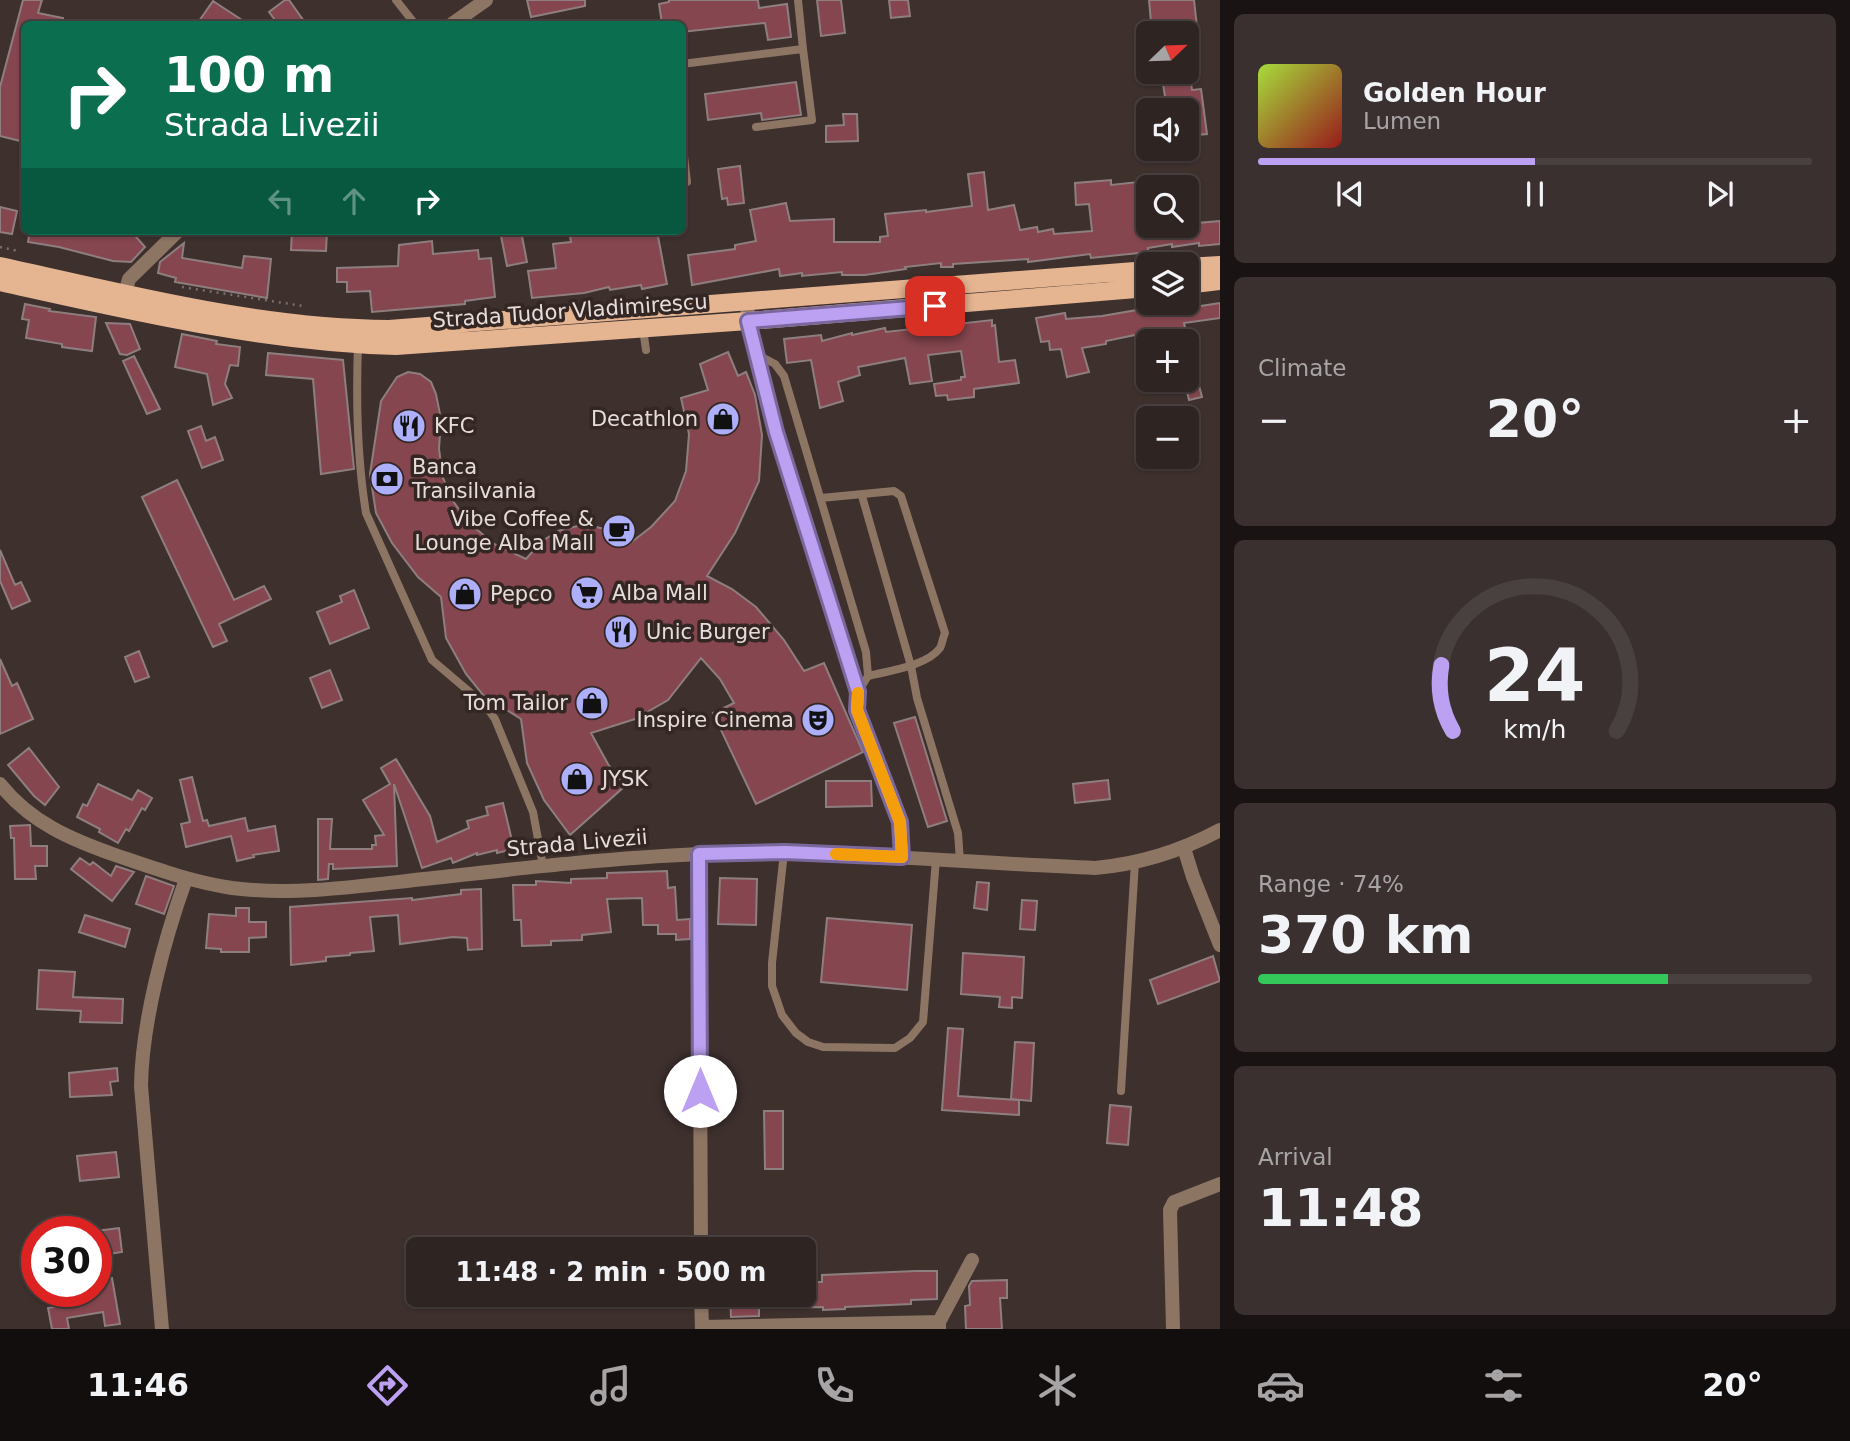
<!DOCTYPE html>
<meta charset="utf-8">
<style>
body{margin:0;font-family:"DejaVu Sans",sans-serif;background:#3a302f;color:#f1f3f6;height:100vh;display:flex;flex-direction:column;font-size:26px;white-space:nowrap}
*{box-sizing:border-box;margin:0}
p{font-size:23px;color:#a7a4a5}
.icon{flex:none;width:38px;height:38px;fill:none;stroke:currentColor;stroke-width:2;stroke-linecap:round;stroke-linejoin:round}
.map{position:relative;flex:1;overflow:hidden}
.details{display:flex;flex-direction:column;gap:14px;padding:14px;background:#191413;width:630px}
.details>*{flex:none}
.top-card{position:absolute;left:21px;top:21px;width:665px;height:214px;border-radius:10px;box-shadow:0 2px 5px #0004,0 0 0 2px #494140;background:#0b6e4f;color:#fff;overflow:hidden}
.needle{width:46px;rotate:67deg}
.controls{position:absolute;left:1136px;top:21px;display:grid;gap:14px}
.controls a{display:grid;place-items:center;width:63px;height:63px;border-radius:10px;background:#2e2422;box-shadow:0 2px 5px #0004,0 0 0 2px #494140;font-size:35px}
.speed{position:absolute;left:21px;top:1216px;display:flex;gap:14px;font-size:35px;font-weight:700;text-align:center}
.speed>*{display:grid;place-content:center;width:91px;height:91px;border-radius:50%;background:#2e2422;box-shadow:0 2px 5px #0004,0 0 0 2px #494140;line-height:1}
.speed .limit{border:10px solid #d22;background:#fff;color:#111}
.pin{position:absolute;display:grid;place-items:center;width:60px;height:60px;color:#fff;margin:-30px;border-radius:14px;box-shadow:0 4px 10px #0006}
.me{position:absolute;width:77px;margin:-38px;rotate:0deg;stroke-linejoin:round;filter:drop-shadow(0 0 5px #0008)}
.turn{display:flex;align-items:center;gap:24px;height:147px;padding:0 28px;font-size:32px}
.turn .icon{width:91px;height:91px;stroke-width:2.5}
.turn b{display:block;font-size:49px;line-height:60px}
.lanes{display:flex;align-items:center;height:66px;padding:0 28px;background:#0003;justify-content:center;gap:35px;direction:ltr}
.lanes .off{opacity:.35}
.big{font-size:52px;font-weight:700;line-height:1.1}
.details .card{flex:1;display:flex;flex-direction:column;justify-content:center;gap:10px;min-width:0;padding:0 24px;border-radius:10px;background:#3a302f}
.details .dial{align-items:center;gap:0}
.dial svg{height:182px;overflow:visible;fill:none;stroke:#494140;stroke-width:7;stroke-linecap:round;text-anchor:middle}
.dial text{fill:#f1f3f6;stroke:none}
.song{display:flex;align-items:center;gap:21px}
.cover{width:84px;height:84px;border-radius:10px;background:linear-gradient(135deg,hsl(80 70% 55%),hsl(0 70% 35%))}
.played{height:7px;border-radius:4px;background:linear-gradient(90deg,#bca0f2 50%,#494140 50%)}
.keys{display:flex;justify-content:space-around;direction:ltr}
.heat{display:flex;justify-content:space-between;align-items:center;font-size:38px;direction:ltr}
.charge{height:10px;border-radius:5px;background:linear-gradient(90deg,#34c759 74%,#494140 0)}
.trip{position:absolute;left:406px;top:1237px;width:410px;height:70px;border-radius:10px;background:#2e2422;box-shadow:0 2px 5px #0004,0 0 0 2px #494140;font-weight:700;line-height:70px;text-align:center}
.tab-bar{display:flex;height:112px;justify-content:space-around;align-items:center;background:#120e0e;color:#a7a4a5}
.tab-bar .icon{width:49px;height:49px}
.tab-bar .on{color:#bca0f2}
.tab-bar b{font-size:32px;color:#f1f3f6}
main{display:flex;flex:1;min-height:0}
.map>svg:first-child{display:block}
.building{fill:#85464f;stroke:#8e7e7f;stroke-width:2}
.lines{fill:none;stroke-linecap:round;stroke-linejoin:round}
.path{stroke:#7b6f6d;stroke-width:2.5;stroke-dasharray:2 5;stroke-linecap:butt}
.lane{stroke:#8d7564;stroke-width:8}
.street{stroke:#8d7564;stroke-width:14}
.primary{stroke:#e5b491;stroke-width:18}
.route-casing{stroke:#7a689d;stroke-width:18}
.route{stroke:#bca0f2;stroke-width:12}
.slow{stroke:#f59e0b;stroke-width:12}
.labels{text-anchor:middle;stroke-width:7;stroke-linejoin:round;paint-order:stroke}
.street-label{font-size:21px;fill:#e6dddb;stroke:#332623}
.poi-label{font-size:21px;fill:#e6dddb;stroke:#332623;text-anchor:start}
</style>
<main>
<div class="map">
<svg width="1220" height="1329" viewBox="0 0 1220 1329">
<rect width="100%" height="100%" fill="#3d302d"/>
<path class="building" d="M23 0H42L38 13 63 18V24H24V142L0 136V87Z
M285 0H289L306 24H278L269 12Z
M527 0H585V6L531 17Z
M669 0H758L759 8 787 4 791 37 768 40 765 23 682 32V24H662L659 4 669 2Z
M817 0H841L845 33 821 36Z
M889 0H908L910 16 891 18Z
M1149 0H1194L1197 27 1187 28 1188 33H1152Z
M213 1 248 24H197Z
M1190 74 1192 90 1201 89 1207 134 1186 136V110H1167L1162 77Z
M796 82 801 115 762 120 761 113 708 120 705 94Z
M843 114H857L858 141 826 142V126L844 125Z
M740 166 744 203 728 205 727 198 722 199 718 169Z
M984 172 988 210 1014 205 1020 230 1037 227 1038 232 1053 229 1054 234 1092 231 1089 204 1076 205 1075 183 1111 180V185L1138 182 1141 205 1148 204V226H1197V223L1220 221V244L1199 246V243L1172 247V244L1148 248V252L1091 258 1090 254 1028 262V259L953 264V267H941V263L905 267 906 269 865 275H842V272L802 276V273L780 276 779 269 692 285 688 255 735 249V245L756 241 750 210 786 203 790 221 834 219V242H880V237L888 236 885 214 926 210V212L972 206 968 174Z
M0 207 17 211 12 234 0 232Z
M30 231H131L145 247 131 262 113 261 59 247 28 242Z
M292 231H327L326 251 291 250Z
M500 231H521L527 262 507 266Z
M569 231H657L667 284 642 289 641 285 610 290 609 287 584 293 532 298 528 271 556 268 553 244 571 242Z
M432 241 433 254 478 250 479 259 491 258 495 297 465 301V304L372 312 370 291 347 292V282H337V268L398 266 399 245Z
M184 243 182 258 242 268 244 256 271 259 267 298 175 282 176 278 158 273 160 262Z
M1220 303V318L1184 323 1186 332 1148 339V368L1142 369 1135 335 1106 341V344L1082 348 1089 372 1067 377 1061 349 1050 350 1049 341 1041 342 1036 318 1065 313 1066 319 1102 316 1143 309 1144 312 1181 305V309Z
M25 304 50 309 49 311 96 317 92 351 62 347V344L26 338 29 320 22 319Z
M992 320V326L995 325 999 362 1015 360 1019 383 974 389V397L948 400 947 395 936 396 934 384 961 380V377H965L961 351 928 355 932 381 910 384 905 358 858 367 860 375 838 382 843 401 820 408 811 360 787 363 784 339 821 335 822 341 852 333V335L885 328 886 332Z
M106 323 130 324 140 349 127 355 120 354Z
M182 334 217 341 216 344 240 347 238 366 230 365 225 384 232 398 213 405 207 374 175 367Z
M728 352 738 376 746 372 755 395 762 435 759 481 735 533 707 576 732 589 756 607 784 640 804 671 824 663 863 752 756 804 713 713 734 703 720 679 701 658 668 700 635 719 591 733 608 764 625 786 570 835 544 800 527 763 521 719 483 695 466 674 446 638 441 597 418 577 392 543 376 513 370 474 381 401 397 377 408 372 420 374 431 382 436 394 441 419 439 449 443 478 453 501 468 522 494 544 526 559 541 542 558 531 585 524 608 530 629 544 651 527 675 501 686 471 689 434 681 398 708 390 700 364Z
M268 353 343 360 354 469 321 474 313 379 266 375Z
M1191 355 1202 397 1189 400 1184 380H1186V356Z
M134 356 160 409 147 414 123 361Z
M201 426 206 441 215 437 223 460 202 468 188 431Z
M177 480 234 600 264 586 271 599 219 624 227 641 213 647 142 497Z
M0 550 15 585 21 582 30 601 12 609 0 581Z
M354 590 369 628 330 644 317 612 342 602 340 596Z
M139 651 149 677 135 682 125 657Z
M0 659 12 686 17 683 33 719 0 734Z
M330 670 342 700 322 708 310 678Z
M915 717 947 821 928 827 894 723Z
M29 748 59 787 45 805 34 796 8 765Z
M396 759 430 816 437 842 469 828 467 821 488 815 486 807 503 803 514 849 497 853V850L477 855V853L453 863 451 858 422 868 394 784 397 866 333 869V864H329L328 879 318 880V819H332L330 849H372V845H376L375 836 384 835 363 800 390 784 381 768Z
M192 777 203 821 207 820 209 826 245 818 248 831 275 826 279 851 253 855 254 857 237 861 231 836 186 847 181 824 190 822 180 780Z
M1108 780 1110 799 1075 803 1073 784Z
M826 781H871L872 806 826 807Z
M98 784 132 800 138 790 152 798 145 810 142 808 129 831 126 829 118 843 99 832 100 829 77 817 83 804 87 806Z
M10 826 30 825 31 846H47V866H35L36 879H15L14 838H11Z
M80 858 90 865 93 862 111 876 116 866 134 872 112 901 71 869Z
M667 871 668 888 675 887 677 920 690 919V939L676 940V934H658V925H643L642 898 607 899 611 932 582 935V940L551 941V945L522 946 521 920H514L513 885H536V881L571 883V879L607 878V873Z
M146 876 174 886 164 914 136 904Z
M720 878 757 879 756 925 718 924Z
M977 882 989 883 987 910 974 908Z
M481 889 482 949 468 950 467 938 453 937 400 944 398 915 370 917 374 951 350 953V955L326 957V961L291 965 290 907 412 898V900L461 894V890Z
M1022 900 1037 901 1035 930 1020 929Z
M236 908H249V922H266V937L249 938V952H221V949L206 948 209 914 236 916Z
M85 915 130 929 125 947 79 932Z
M827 918 912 925 907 990 821 982Z
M963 953 1024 957 1022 998 1012 997V1008L999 1007 1000 997 961 994Z
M1213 956 1220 981 1158 1004 1150 980Z
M39 970 75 972 73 997 123 999 122 1023 80 1022 81 1011 37 1009Z
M948 1028 963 1029 958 1096 1019 1100V1115L942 1110Z
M1015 1042 1034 1043 1031 1101 1011 1099Z
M117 1068 118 1081 110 1082 112 1095 70 1097 69 1073Z
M1110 1105 1131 1107 1128 1145 1107 1143Z
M764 1111H783V1169H765Z
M116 1152 119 1177 80 1181 77 1156Z
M119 1228 122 1252 96 1256V1231Z
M916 1271H937V1299L911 1300V1304L845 1307V1309L823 1310V1307L759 1308V1316L731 1317 730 1295H803V1282H822V1275Z
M112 1278 120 1324 105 1326 103 1312 67 1318 69 1329H52L48 1308 84 1302 82 1292H96V1281Z
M1007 1280V1298H1000L1002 1329H966L965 1306 970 1305 969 1286 972 1281Z"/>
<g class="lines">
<path class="path" d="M0 247 18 251
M1154 255 1175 253
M182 287 303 306"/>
<path class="lane" d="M396 0 415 24
M682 64 803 49 798 0
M756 127 812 120 803 49
M682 138 687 182H682
M643 329 646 350
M358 345C356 400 357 458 366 513L432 660 485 705 495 719 533 812 543 866
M756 354 775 364 784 376 866 652 868 676 858 692
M862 496 911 666 917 698 958 833 960 861
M821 498 894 491 901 496 945 633C943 637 942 645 940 648 927 666 888 671 868 676
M784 852 772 963V986L782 1015 796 1033 808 1042 823 1047 895 1048 910 1038 923 1022 936 859
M1121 1091 1135 862"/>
<path class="street" d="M452 24 486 0
M123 301 129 279 178 231
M746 302 752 339 776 432 858 692 857 711 900 822 902 857
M0 784C31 823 72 840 118 856 156 869 192 882 232 888 296 896 360 886 424 879 515 869 608 858 700 854 832 849 963 863 1095 868 1140 864 1181 851 1220 830
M1184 848 1193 877 1220 945
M699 854 701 1250
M701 1295 702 1329
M702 1327 939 1322
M162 1329 141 1086C142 1022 164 940 186 879
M939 1329V1322L972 1260
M1173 1329 1170 1210 1174 1202 1220 1184"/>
<path class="primary" d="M0 266C128 294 257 328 389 329L1148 270
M1186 267 1220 265
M0 282C131 311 261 342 396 346L748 321 1148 288
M1186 285 1220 281"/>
</g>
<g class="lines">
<defs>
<path id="route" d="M700 1091 699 854 785 852 902 857 900 822 857 710 858 692 776 432 748 321 935 306"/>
</defs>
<use href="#route" class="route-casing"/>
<use href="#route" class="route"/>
<path class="slow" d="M836 854 902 857 900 822 857 710 858 693"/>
</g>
<defs>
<symbol id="shop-disc" viewBox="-11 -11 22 22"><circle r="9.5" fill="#adaffb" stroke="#332623"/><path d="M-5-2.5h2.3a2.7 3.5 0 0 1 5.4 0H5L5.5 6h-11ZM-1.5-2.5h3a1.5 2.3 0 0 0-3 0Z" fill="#111"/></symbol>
<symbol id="restaurant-disc" viewBox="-11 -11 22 22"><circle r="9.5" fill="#adaffb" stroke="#332623"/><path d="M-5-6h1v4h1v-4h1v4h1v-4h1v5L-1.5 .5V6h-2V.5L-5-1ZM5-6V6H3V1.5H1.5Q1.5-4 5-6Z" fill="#111"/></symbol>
<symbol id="bank-disc" viewBox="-11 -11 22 22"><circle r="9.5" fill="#adaffb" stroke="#332623"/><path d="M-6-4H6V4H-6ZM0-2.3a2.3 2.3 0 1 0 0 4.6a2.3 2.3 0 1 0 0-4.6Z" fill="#111"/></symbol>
<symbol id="cafe-disc" viewBox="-11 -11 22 22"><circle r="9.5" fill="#adaffb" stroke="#332623"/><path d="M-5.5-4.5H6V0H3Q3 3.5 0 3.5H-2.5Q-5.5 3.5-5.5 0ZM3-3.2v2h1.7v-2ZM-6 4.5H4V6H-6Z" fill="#111"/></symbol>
<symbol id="supermarket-disc" viewBox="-11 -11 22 22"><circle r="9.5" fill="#adaffb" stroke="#332623"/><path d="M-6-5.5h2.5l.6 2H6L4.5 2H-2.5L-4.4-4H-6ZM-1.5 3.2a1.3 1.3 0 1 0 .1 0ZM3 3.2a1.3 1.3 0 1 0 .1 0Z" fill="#111"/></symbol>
<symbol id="theatre-disc" viewBox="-11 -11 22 22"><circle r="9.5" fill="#adaffb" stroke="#332623"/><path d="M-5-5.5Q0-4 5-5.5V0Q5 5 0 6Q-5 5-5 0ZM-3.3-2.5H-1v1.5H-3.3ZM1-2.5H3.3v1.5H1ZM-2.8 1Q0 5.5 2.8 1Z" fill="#111"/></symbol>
</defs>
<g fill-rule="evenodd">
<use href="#shop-disc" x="704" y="400" width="38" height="38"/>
<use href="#restaurant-disc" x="390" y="407" width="38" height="38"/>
<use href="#bank-disc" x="368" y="460" width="38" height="38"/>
<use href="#cafe-disc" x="600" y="512" width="38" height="38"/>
<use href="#supermarket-disc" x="568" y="574" width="38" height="38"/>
<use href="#shop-disc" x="446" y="575" width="38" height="38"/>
<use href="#restaurant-disc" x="602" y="613" width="38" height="38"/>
<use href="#shop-disc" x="573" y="684" width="38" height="38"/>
<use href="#theatre-disc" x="799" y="701" width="38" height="38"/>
<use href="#shop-disc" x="558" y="760" width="38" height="38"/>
</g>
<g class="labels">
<g class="street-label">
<text transform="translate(570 311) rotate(-4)" y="7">Strada Tudor Vladimirescu</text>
<text transform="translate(577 843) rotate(-5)" y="7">Strada Livezii</text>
</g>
<g class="poi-label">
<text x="698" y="426" text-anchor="end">Decathlon</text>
<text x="434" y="433">KFC</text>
<text x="412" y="474">Banca<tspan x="412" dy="24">Transilvania</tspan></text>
<text x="594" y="526" text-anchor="end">Vibe Coffee &amp;<tspan x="594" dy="24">Lounge Alba Mall</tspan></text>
<text x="612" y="600">Alba Mall</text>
<text x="490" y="601">Pepco</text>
<text x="646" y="639">Unic Burger</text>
<text x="568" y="710" text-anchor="end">Tom Tailor</text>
<text x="794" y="727" text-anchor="end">Inspire Cinema</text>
<text x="602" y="786">JYSK</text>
</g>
</g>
</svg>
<div class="controls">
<a><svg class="needle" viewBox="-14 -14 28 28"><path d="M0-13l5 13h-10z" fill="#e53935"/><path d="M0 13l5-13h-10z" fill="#a7a4a5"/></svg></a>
<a><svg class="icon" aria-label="sound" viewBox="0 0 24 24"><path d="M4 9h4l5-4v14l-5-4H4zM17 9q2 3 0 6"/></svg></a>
<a><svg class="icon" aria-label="search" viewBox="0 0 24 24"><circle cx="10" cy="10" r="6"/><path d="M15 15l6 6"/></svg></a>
<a><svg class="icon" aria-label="layers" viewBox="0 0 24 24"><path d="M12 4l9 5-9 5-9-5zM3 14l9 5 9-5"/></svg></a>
<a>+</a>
<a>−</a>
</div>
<div class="speed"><div class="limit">30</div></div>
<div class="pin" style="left:935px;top:306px;background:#d93025"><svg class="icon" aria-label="arrive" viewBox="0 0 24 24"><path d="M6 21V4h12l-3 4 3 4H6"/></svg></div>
<svg class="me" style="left:700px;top:1091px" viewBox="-20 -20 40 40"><circle r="19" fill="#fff"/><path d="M0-13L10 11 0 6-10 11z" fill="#bca0f2"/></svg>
<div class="trip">11:48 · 2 min · 500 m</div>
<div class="top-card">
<div class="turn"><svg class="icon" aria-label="right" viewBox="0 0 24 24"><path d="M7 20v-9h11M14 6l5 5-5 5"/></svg><div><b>100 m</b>Strada Livezii</div></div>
<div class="lanes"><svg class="icon off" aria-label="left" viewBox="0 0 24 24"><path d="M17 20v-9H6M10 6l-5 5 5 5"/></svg><svg class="icon off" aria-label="ahead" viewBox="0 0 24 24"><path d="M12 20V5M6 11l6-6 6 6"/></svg><svg class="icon" aria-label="right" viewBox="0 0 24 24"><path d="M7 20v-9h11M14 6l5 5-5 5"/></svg></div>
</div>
</div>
<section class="details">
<div class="card">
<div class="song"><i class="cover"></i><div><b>Golden Hour</b><p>Lumen</p></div></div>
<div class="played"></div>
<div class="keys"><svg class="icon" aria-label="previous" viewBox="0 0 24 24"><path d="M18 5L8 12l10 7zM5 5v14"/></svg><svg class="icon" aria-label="pause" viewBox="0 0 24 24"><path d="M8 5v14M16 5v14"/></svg><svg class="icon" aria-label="next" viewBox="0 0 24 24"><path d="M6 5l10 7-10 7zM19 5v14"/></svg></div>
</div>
<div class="card"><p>Climate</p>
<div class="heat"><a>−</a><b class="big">20°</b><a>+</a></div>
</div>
<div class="card dial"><svg viewBox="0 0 100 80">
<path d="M14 69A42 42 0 1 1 86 69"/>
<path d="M14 69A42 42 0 0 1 9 40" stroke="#bca0f2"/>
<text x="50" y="56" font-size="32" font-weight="700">24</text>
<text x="50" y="72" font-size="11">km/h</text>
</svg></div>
<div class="card"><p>Range · 74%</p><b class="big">370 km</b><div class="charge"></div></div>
<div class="card"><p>Arrival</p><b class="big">11:48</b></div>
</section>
</main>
<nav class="tab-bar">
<b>11:46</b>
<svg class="icon on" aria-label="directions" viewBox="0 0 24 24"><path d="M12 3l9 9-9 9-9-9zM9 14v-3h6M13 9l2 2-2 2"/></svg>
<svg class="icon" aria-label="music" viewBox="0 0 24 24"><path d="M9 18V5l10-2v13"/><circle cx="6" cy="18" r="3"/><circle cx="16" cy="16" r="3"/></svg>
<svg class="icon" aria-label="phone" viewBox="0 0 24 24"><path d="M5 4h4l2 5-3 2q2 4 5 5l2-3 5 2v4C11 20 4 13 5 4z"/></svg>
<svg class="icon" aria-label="climate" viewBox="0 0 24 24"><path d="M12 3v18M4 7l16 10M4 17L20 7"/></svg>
<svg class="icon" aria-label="car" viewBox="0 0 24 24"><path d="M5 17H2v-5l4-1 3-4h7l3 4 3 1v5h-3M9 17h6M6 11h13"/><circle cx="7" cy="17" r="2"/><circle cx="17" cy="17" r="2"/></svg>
<svg class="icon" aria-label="filters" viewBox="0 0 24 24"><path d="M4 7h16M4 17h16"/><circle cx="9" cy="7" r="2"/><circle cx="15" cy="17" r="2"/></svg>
<b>20°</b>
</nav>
